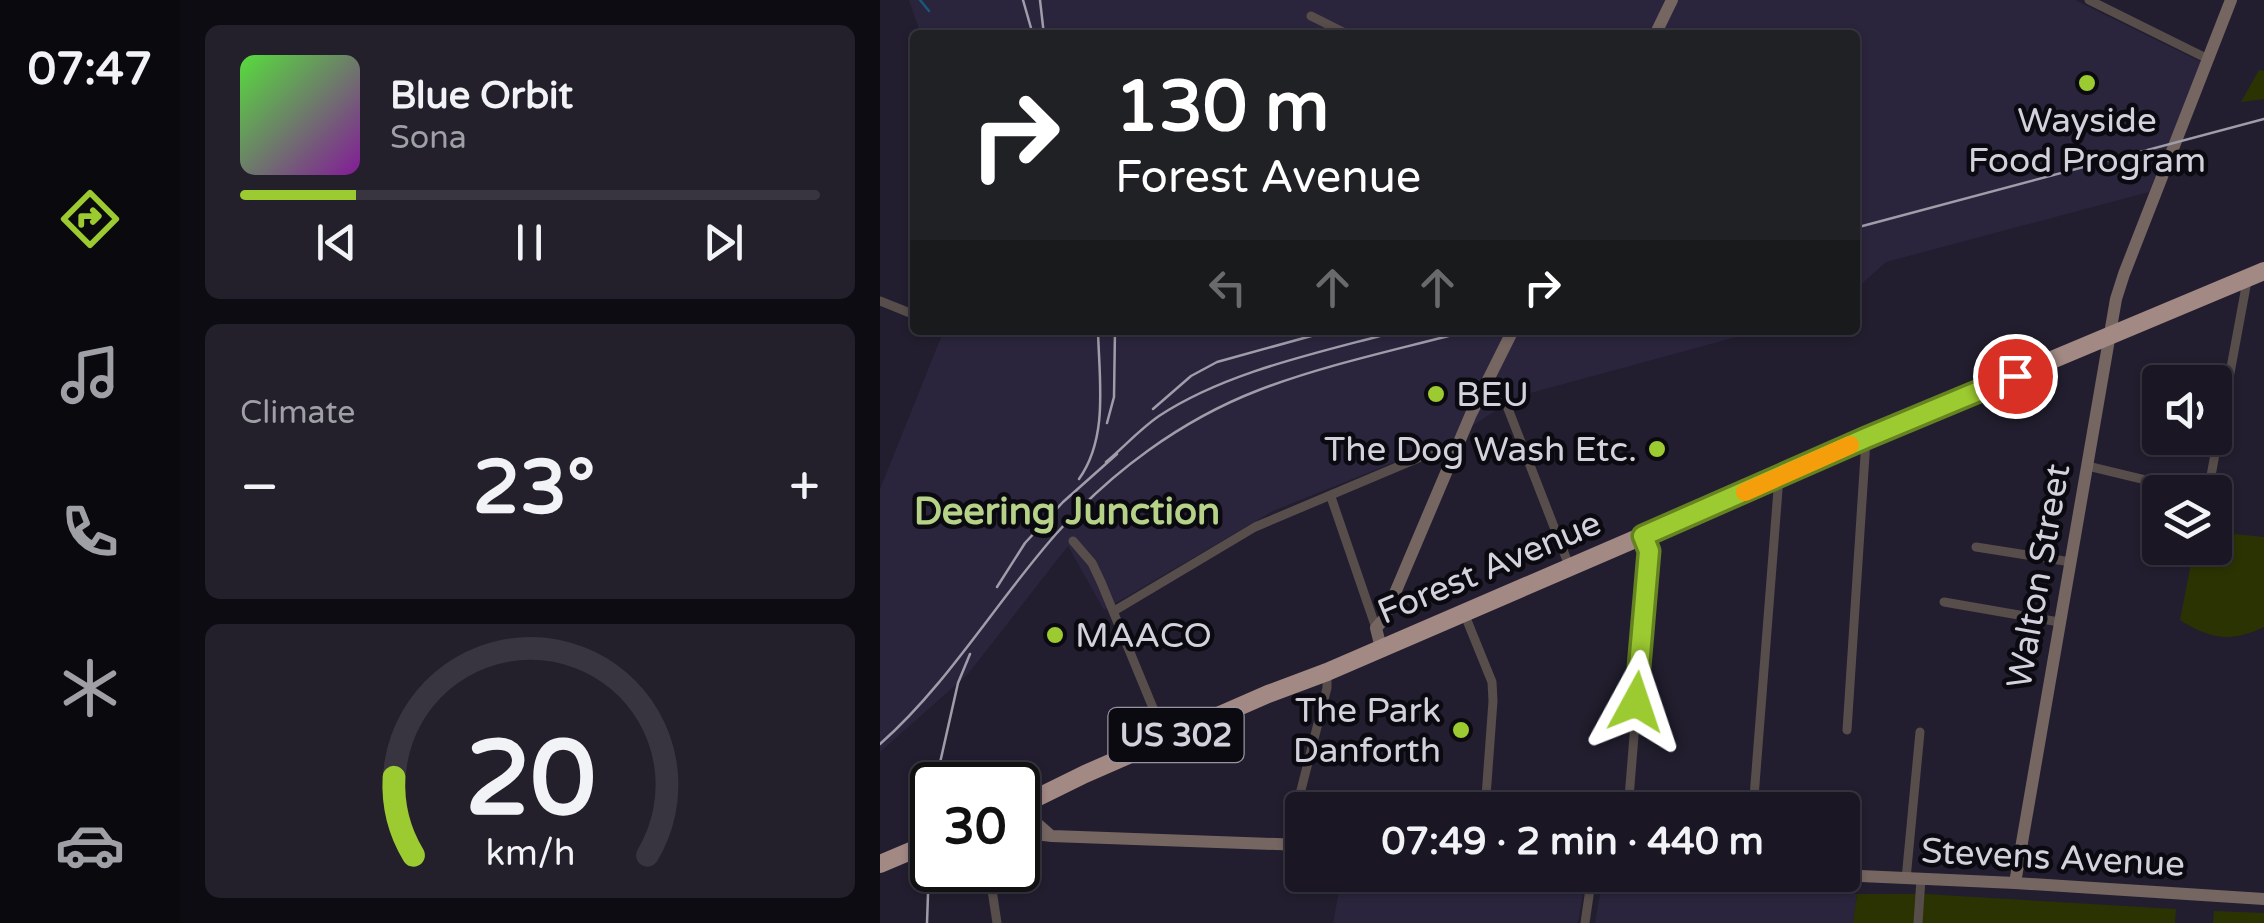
<!DOCTYPE html>
<meta charset="utf-8">
<style>
body{margin:0;font-family:"Varela Round",sans-serif;background:#231f2b;color:#f1f3f6;height:100vh;display:flex;flex-direction:column;font-size:38px;white-space:nowrap}
*{box-sizing:border-box;margin:0}
p{font-size:32px;color:#9f9fa6}
.icon{flex:none;width:55px;height:55px;fill:none;stroke:currentColor;stroke-width:2;stroke-linecap:round;stroke-linejoin:round}
.map{position:relative;flex:1;overflow:hidden}
.side{display:flex;flex-direction:column;gap:25px;padding:25px;background:#0e0c13;width:700px}
.side>*{flex:none}
.banner{position:absolute;left:30px;top:30px;width:950px;height:305px;border-radius:10px;box-shadow:0 2px 8px #0004,0 0 0 2px #383541;background:#202124;color:#fff;overflow:hidden}
.controls{position:absolute;left:1262px;top:365px;display:grid;gap:20px}
.controls a{display:grid;place-items:center;width:90px;height:90px;border-radius:10px;background:#1a1623;box-shadow:0 2px 8px #0004,0 0 0 2px #383541;font-size:50px}
.speed{position:absolute;left:30px;top:762px;display:flex;gap:20px;font-size:50px;font-weight:700;text-align:center}
.speed>*{display:grid;place-content:center;width:130px;height:130px;border-radius:50%;background:#1a1623;box-shadow:0 2px 8px #0004,0 0 0 2px #383541;line-height:1}
.speed .limit{border:5px solid #111;border-radius:15px;background:#fff;color:#111}
.pin{position:absolute;display:grid;place-items:center;width:85px;height:85px;color:#fff;margin:-42px;border:5px solid #fff;border-radius:50%;box-shadow:0 2px 10px #0007}
.me{position:absolute;width:110px;margin:-55px;rotate:5deg;stroke-linejoin:round;filter:drop-shadow(0 0 8px #0008)}
.turn{display:flex;align-items:center;gap:35px;height:210px;padding:0 40px;font-size:45px}
.turn .icon{width:130px;height:130px;stroke-width:2.5}
.turn b{display:block;font-size:70px;line-height:85px}
.lanes{display:flex;align-items:center;height:95px;padding:0 40px;background:#0003;justify-content:center;gap:50px;direction:ltr}
.lanes .off{opacity:.35}
.big{font-size:75px;font-weight:700;line-height:1.1}
.side .card{flex:1;display:flex;flex-direction:column;justify-content:center;gap:15px;min-width:0;padding:0 35px;border-radius:15px;background:#231f2b}
.side .dial{align-items:center;gap:0}
.dial svg{height:260px;overflow:visible;fill:none;stroke:#383541;stroke-width:7;stroke-linecap:round;text-anchor:middle}
.dial text{fill:#f1f3f6;stroke:none}
.song{display:flex;align-items:center;gap:30px}
.cover{width:120px;height:120px;border-radius:15px;background:linear-gradient(135deg,hsl(110 70% 55%),hsl(290 70% 35%))}
.played{height:10px;border-radius:5px;background:linear-gradient(90deg,#9cca31 20%,#383541 20%)}
.keys{display:flex;justify-content:space-around;direction:ltr}
.heat{display:flex;justify-content:space-between;align-items:center;font-size:55px;direction:ltr}
.trip{position:absolute;left:405px;top:792px;width:575px;height:100px;border-radius:10px;background:#1a1623;box-shadow:0 2px 8px #0004,0 0 0 2px #383541;font-weight:700;line-height:100px;text-align:center}
main{display:flex;flex:1;min-height:0}
.menu{display:flex;flex-direction:column;width:180px;justify-content:space-around;align-items:center;background:#0a090e;color:#9f9fa6}
.menu .icon{width:70px;height:70px}
.menu .current{color:#9cca31}
.menu b{font-size:45px;color:#f1f3f6}
.map>svg:first-child{display:block}
.built{fill:#2a253c}
.green{fill:#2b3303}
.lines{fill:none;stroke-linecap:round;stroke-linejoin:round}
.stream{stroke:#18577e;stroke-width:2.5}
.street{stroke:#574d4b;stroke-width:9}
.secondary{stroke:#766662;stroke-width:12}
.highway{stroke:#a38984;stroke-width:18}
.rail{stroke:#a09daa;stroke-width:2.5}
.route-casing{stroke:#658320;stroke-width:25}
.route{stroke:#9cca31;stroke-width:18}
.slow{stroke:#f59e0b;stroke-width:18}
.poi-dot{fill:#9cca31;stroke:#0b0a11;stroke-width:4}
.labels{text-anchor:middle;stroke-width:9;stroke-linejoin:round;paint-order:stroke}
.shield{fill:#0b0a11;stroke:#97959f;stroke-width:2.5}
.shield-label{font-size:32px;font-weight:bold;fill:#d3d1dc}
.poi-label{font-size:35px;fill:#d3d1dc;stroke:#0b0a11;text-anchor:start}
.street-label{font-size:35px;fill:#d3d1dc;stroke:#0b0a11}
.neighbourhood-label{font-size:38px;font-weight:bold;fill:#b6d289;stroke:#0b0a11}
</style>
<main>
<nav class="menu">
<b>07:47</b>
<svg class="icon current" aria-label="directions" viewBox="0 0 24 24"><path d="M12 3l9 9-9 9-9-9zM9 14v-3h6M13 9l2 2-2 2"/></svg>
<svg class="icon" aria-label="music" viewBox="0 0 24 24"><path d="M9 18V5l10-2v13"/><circle cx="6" cy="18" r="3"/><circle cx="16" cy="16" r="3"/></svg>
<svg class="icon" aria-label="phone" viewBox="0 0 24 24"><path d="M5 4h4l2 5-3 2q2 4 5 5l2-3 5 2v4C11 20 4 13 5 4z"/></svg>
<svg class="icon" aria-label="climate" viewBox="0 0 24 24"><path d="M12 3v18M4 7l16 10M4 17L20 7"/></svg>
<svg class="icon" aria-label="car" viewBox="0 0 24 24"><path d="M5 17H2v-5l4-1 3-4h7l3 4 3 1v5h-3M9 17h6M6 11h13"/><circle cx="7" cy="17" r="2"/><circle cx="17" cy="17" r="2"/></svg>
</nav>
<section class="side">
<div class="card">
<div class="song"><i class="cover"></i><div><b>Blue Orbit</b><p>Sona</p></div></div>
<div class="played"></div>
<div class="keys"><svg class="icon" aria-label="previous" viewBox="0 0 24 24"><path d="M18 5L8 12l10 7zM5 5v14"/></svg><svg class="icon" aria-label="pause" viewBox="0 0 24 24"><path d="M8 5v14M16 5v14"/></svg><svg class="icon" aria-label="next" viewBox="0 0 24 24"><path d="M6 5l10 7-10 7zM19 5v14"/></svg></div>
</div>
<div class="card"><p>Climate</p>
<div class="heat"><a>−</a><b class="big">23°</b><a>+</a></div>
</div>
<div class="card dial"><svg viewBox="0 0 100 80">
<path d="M14 69A42 42 0 1 1 86 69"/>
<path d="M14 69A42 42 0 0 1 8 45" stroke="#9cca31"/>
<text x="50" y="56" font-size="32" font-weight="700">20</text>
<text x="50" y="72" font-size="11">km/h</text>
</svg></div>
</section>
<div class="map">
<svg width="1384" height="923" viewBox="0 0 1384 923">
<rect width="100%" height="100%" fill="#221e2f"/>
<path class="built" d="M29 0H1195L1321 62 1269 192 1006 262 976 289 975 305V35H41Z
M64 330H882L636 397 574 438 393 511 224 610 188 546 88 674 0 752V489Z
M462 875H686L706 876 698 923H453Z
M723 877 977 894 973 923H715Z"/>
<path class="green" d="M1379 70 1384 71V99L1361 102Z
M1335 532 1384 537V627C1351 643 1330 639 1300 620L1314 548H1335Z
M977 894H1045L1296 909 1295 923H973Z
M1334 911 1384 913V923H1333Z"/>
<g class="lines">
<path class="stream" d="M40 0 49 11"/>
<path class="street" d="M1209 0 1328 59
M431 16 469 35
M0 301 35 315
M608 382 620 388 690 568
M1208 466 1316 492
M1328 492 1367 281
M451 497 496 628
M193 541 212 563 221 582 285 737
M1096 547 1191 562
M1064 602 1179 622
M234 611 375 527 562 448 578 444
M584 613 612 682 613 701 605 810
M967 730 986 440
M748 810 769 551 763 536
M873 810 899 477
M407 845 447 688V672
M109 870 117 923
M1026 879 1040 732
M705 923 712 875
M1038 923 1041 879"/>
<path class="secondary" d="M775 35 792 0
M501 648 496 628 504 619 591 414 633 330
M146 803 154 821 170 835
M138 832 172 836 422 845
M959 875 1135 883 1384 899
M1135 883 1236 299 1244 274 1351 0"/>
<path class="highway" d="M138 807 205 774 388 694 447 672 899 477 986 438 1384 271
M0 864 52 842"/>
<path class="rail" d="M143 0 153 35
M160 0 164 35
M975 228 1384 119
M273 409 311 376 337 362 453 330
M227 423 234 397 235 330
M226 462C244 447 260 429 279 416 349 370 443 352 522 330
M199 479C229 437 219 379 218 330
M117 587 145 543 183 502 237 454
M0 744C68 684 116 602 176 534 231 472 301 420 379 390 447 364 521 349 591 330
M55 785 78 683 90 654
M44 820 51 772
M47 923 51 808"/>
</g>
<g class="lines">
<defs>
<path id="route" d="M756 702 769 551 763 536 986 438 1135 376"/>
</defs>
<use href="#route" class="route-casing"/>
<use href="#route" class="route"/>
<path class="slow" d="M865 492 970 445"/>
</g>
<g class="poi-dot">
<circle cx="1207" cy="83" r="10"/>
<circle cx="556" cy="394" r="10"/>
<circle cx="777" cy="449" r="10"/>
<circle cx="175" cy="635" r="10"/>
<circle cx="581" cy="730" r="10"/>
</g>
<g class="labels">
<rect class="shield" x="228.5" y="708" width="135" height="54" rx="8"/>
<g class="shield-label">
<text x="296" y="746">US 302</text>
</g>
<g class="poi-label">
<text x="1207" y="132" text-anchor="middle">Wayside<tspan x="1207" dy="40">Food Program</tspan></text>
<text x="576" y="406">BEU</text>
<text x="757" y="461" text-anchor="end">The Dog Wash Etc.</text>
<text x="195" y="647">MAACO</text>
<text x="561" y="722" text-anchor="end">The Park<tspan x="561" dy="40">Danforth</tspan></text>
</g>
<g class="street-label">
<text transform="translate(609 567) rotate(-23)" y="12">Forest Avenue</text>
<text transform="translate(1158 576) rotate(-80)" y="12">Walton Street</text>
<text transform="translate(1173 857) rotate(3)" y="12">Stevens Avenue</text>
</g>
<g class="neighbourhood-label">
<text x="187" y="524">Deering Junction</text>
</g>
</g>
</svg>
<div class="controls">
<a><svg class="icon" aria-label="sound" viewBox="0 0 24 24"><path d="M4 9h4l5-4v14l-5-4H4zM17 9q2 3 0 6"/></svg></a>
<a><svg class="icon" aria-label="layers" viewBox="0 0 24 24"><path d="M12 4l9 5-9 5-9-5zM3 14l9 5 9-5"/></svg></a>
</div>
<div class="speed"><div class="limit">30</div></div>
<div class="pin" style="left:1135px;top:376px;background:#d93025"><svg class="icon" aria-label="arrive" viewBox="0 0 24 24"><path d="M6 21V4h12l-3 4 3 4H6"/></svg></div>
<svg class="me" style="left:756px;top:702px" viewBox="-20 -20 40 40"><path d="M0-17L14 15 0 8-14 15z" fill="#9cca31" stroke="#fff" stroke-width="4"/></svg>
<div class="trip">07:49 · 2 min · 440 m</div>
<div class="banner">
<div class="turn"><svg class="icon" aria-label="right" viewBox="0 0 24 24"><path d="M7 20v-9h11M14 6l5 5-5 5"/></svg><div><b>130 m</b>Forest Avenue</div></div>
<div class="lanes"><svg class="icon off" aria-label="left" viewBox="0 0 24 24"><path d="M17 20v-9H6M10 6l-5 5 5 5"/></svg><svg class="icon off" aria-label="ahead" viewBox="0 0 24 24"><path d="M12 20V5M6 11l6-6 6 6"/></svg><svg class="icon off" aria-label="ahead" viewBox="0 0 24 24"><path d="M12 20V5M6 11l6-6 6 6"/></svg><svg class="icon" aria-label="right" viewBox="0 0 24 24"><path d="M7 20v-9h11M14 6l5 5-5 5"/></svg></div>
</div>
</div>
</main>
